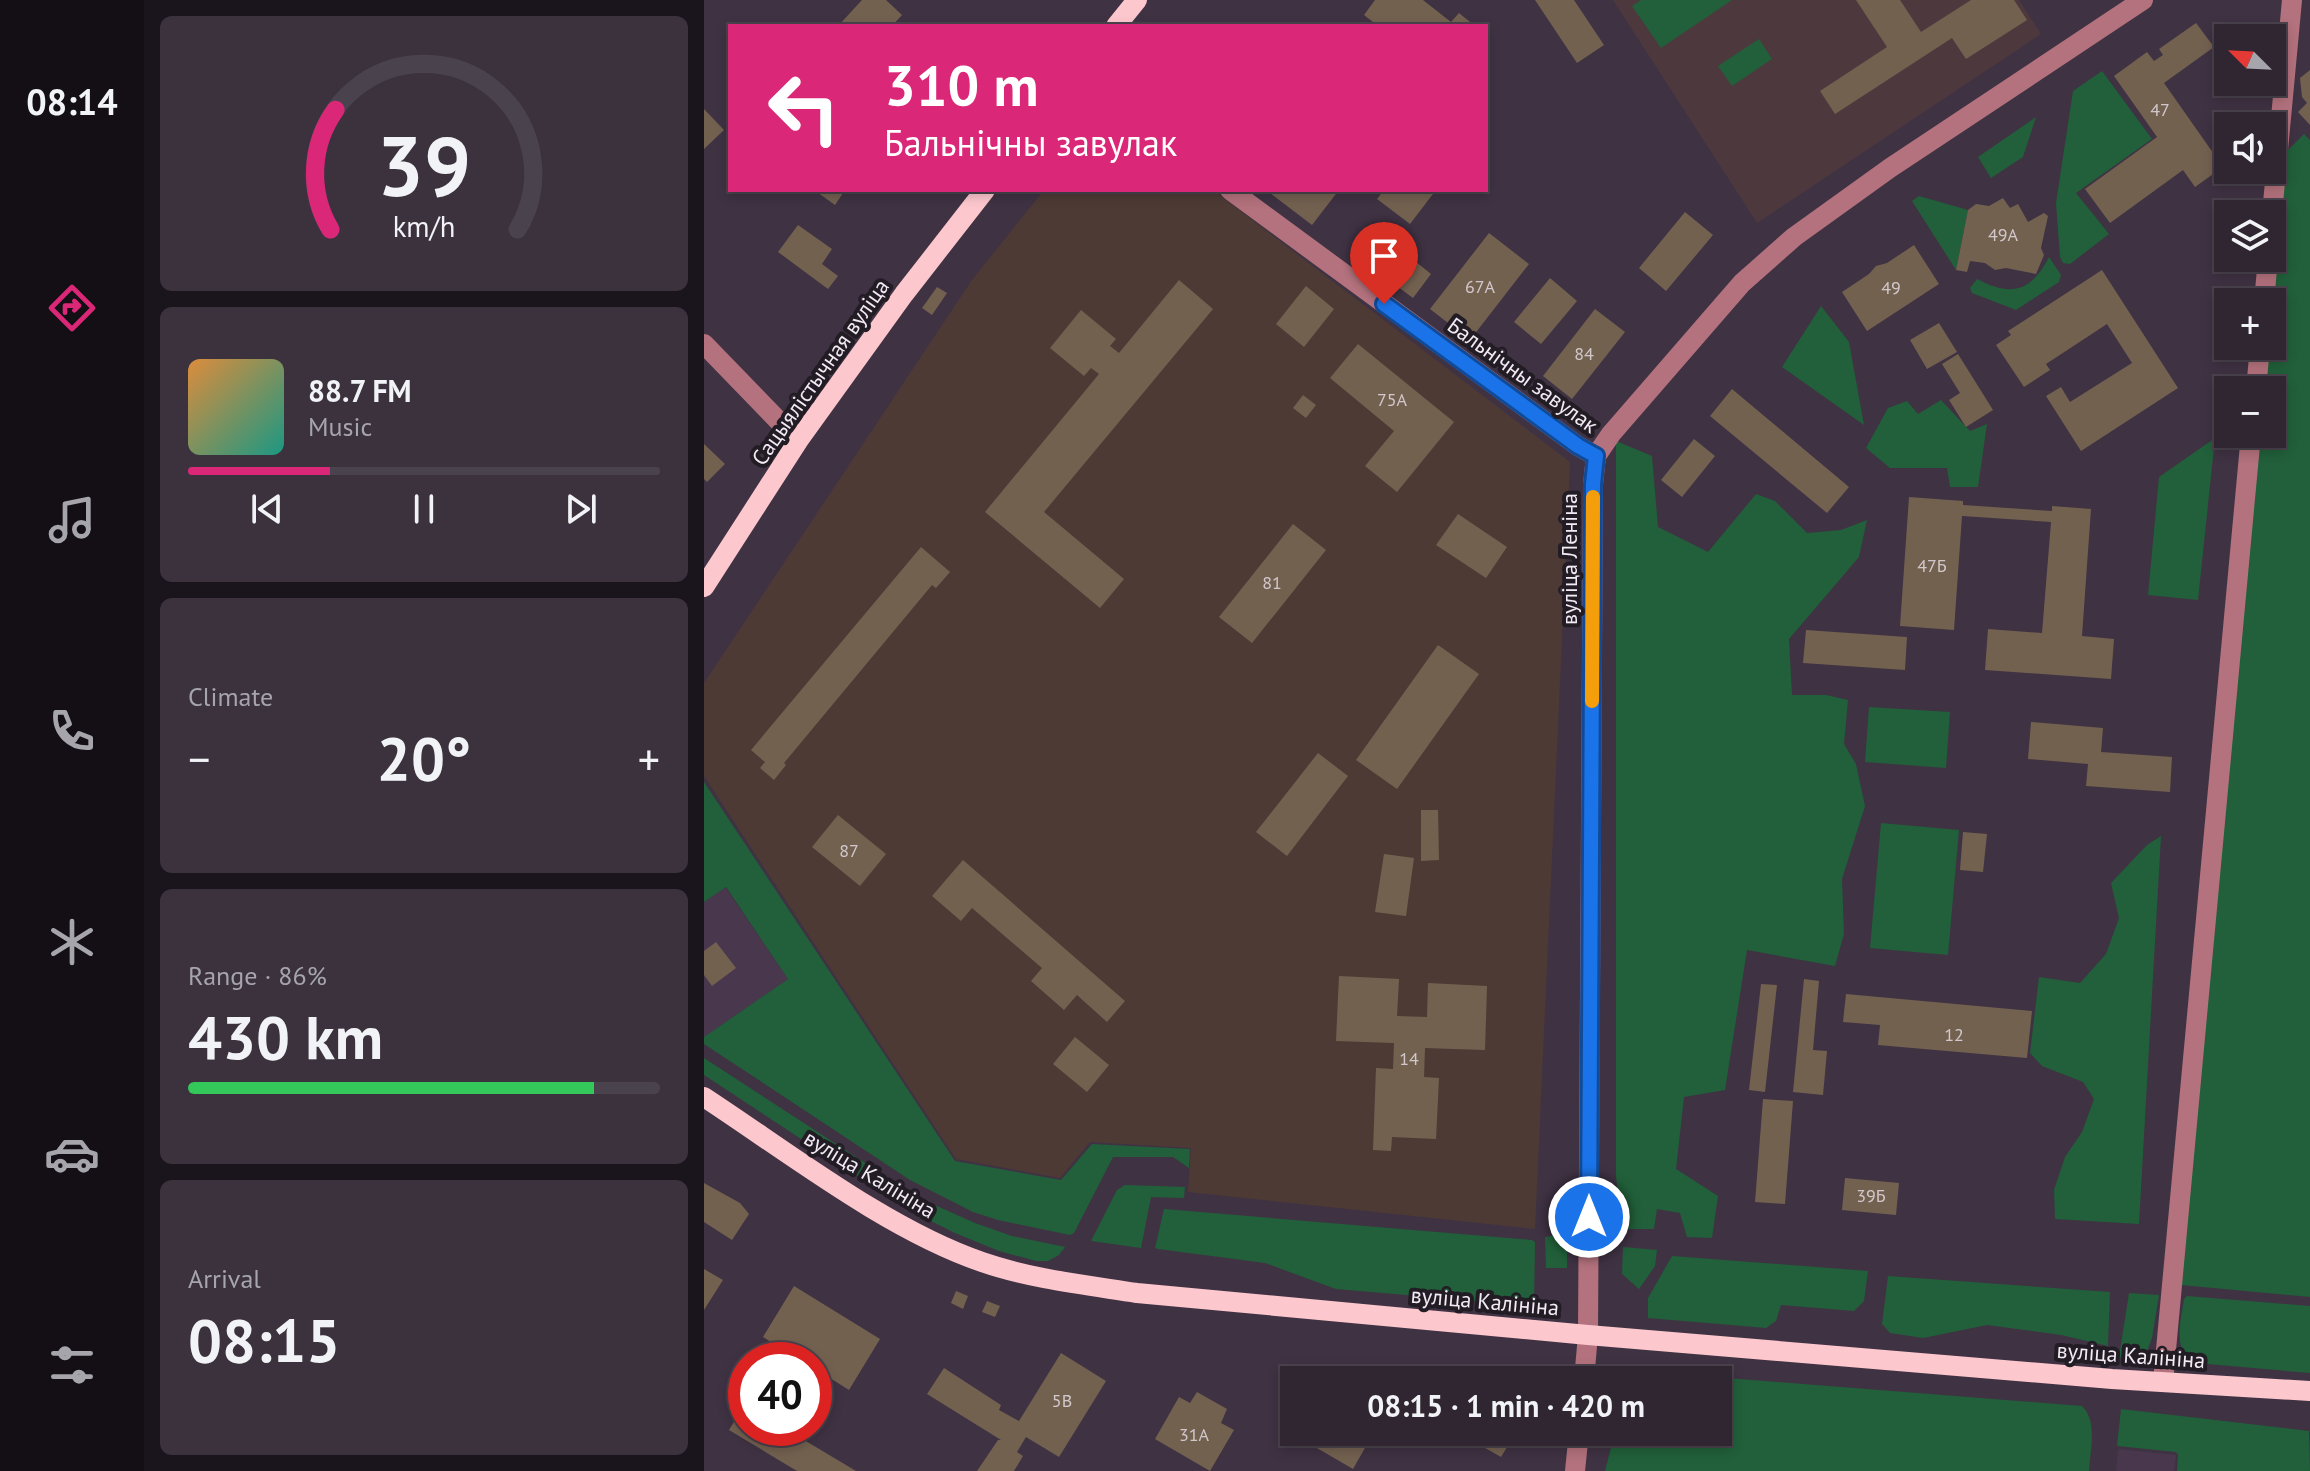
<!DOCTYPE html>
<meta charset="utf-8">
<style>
body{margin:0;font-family:"PT Sans",sans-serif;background:#3b323e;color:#f1f3f6;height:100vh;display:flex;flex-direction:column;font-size:30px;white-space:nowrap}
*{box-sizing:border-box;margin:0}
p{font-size:26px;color:#a7a5ac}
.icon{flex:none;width:44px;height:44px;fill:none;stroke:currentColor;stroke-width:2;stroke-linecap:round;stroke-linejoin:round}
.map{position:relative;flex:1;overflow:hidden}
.details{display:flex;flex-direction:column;gap:16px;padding:16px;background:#1a151c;width:560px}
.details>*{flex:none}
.top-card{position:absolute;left:24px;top:24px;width:760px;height:168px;border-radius:0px;box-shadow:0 4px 12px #0003,0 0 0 2px #4a434d;background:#db2777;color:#fff;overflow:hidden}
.needle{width:52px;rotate:294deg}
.tools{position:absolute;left:1510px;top:24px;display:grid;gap:16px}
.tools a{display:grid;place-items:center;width:72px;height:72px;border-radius:0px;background:#2f2632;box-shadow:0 4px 12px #0003,0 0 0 2px #4a434d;font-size:40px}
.speed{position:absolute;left:24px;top:1342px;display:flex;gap:16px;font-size:40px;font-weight:700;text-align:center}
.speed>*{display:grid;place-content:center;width:104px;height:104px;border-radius:50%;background:#2f2632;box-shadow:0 4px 12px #0003,0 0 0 2px #4a434d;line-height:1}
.speed .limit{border:12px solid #d22;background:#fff;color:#111}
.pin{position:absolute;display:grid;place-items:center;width:68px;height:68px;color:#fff;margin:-82px -34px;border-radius:50% 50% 50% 0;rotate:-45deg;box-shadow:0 0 8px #0007}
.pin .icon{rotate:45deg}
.me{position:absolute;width:88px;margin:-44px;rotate:0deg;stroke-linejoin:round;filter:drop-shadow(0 0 6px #0008)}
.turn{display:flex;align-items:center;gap:28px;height:168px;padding:0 24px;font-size:36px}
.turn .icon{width:104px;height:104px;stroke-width:2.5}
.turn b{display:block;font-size:56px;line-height:68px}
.big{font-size:60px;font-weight:700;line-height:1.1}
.details .card{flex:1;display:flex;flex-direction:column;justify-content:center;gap:12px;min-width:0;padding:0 28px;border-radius:12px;background:#3b323e}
.details .dial{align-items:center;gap:0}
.dial svg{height:208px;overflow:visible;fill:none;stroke:#4a434d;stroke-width:7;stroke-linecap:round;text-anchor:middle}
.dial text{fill:#f1f3f6;stroke:none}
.song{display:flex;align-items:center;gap:24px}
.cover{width:96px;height:96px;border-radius:12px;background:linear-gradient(135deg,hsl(30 70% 55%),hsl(170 70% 35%))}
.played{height:8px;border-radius:4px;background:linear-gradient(90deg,#db2777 30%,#4a434d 30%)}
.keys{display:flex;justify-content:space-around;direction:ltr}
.heat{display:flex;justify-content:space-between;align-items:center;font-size:44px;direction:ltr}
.charge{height:12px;border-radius:6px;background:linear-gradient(90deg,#34c759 86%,#4a434d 0)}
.trip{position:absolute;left:576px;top:1366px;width:452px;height:80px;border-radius:0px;background:#2f2632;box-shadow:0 4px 12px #0003,0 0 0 2px #4a434d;font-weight:700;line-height:80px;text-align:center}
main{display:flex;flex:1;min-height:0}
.tab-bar{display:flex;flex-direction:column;width:144px;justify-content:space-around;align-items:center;background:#130f14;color:#a7a5ac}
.tab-bar .icon{width:56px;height:56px}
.tab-bar .on{color:#db2777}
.tab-bar b{font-size:36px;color:#f1f3f6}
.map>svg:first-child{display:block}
.built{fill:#49374e}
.education{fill:#4d393d}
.medical{fill:#4e3a35}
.green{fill:#21603a}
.building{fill:#736150}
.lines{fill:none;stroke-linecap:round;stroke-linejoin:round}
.minor{stroke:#b3727d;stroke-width:20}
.major{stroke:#fdc7ce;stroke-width:20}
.route-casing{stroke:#114b97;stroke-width:20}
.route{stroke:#1a73e8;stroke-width:14}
.slow{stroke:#f59e0b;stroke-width:14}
.labels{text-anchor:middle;stroke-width:8;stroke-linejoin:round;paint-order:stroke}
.number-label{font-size:18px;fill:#d2c8cc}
.street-label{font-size:22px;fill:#f2eaf5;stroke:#221c24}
</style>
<main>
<nav class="tab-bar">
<b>08:14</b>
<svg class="icon on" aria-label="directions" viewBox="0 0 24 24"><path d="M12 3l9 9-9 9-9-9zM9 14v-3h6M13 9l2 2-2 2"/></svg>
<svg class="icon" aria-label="music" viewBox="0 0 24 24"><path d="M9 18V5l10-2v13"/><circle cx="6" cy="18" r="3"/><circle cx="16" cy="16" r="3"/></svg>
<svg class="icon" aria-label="phone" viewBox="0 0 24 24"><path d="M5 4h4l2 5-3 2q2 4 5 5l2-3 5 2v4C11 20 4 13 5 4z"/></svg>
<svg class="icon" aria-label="climate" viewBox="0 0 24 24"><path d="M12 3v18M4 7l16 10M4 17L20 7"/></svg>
<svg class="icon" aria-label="car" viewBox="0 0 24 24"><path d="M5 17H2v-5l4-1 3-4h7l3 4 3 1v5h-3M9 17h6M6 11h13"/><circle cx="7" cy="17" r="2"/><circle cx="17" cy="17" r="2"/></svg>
<svg class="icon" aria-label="filters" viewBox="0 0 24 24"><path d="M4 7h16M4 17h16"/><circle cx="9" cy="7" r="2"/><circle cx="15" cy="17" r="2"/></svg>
</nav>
<section class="details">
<div class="card dial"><svg viewBox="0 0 100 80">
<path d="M14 69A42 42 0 1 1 86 69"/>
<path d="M14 69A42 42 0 0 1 16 23" stroke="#db2777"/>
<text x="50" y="56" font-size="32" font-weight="700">39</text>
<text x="50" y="72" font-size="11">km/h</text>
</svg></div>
<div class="card">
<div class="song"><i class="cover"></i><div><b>88.7 FM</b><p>Music</p></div></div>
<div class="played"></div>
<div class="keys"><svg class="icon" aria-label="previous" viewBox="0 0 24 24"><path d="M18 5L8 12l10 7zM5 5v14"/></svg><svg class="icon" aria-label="pause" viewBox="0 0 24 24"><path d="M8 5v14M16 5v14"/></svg><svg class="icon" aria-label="next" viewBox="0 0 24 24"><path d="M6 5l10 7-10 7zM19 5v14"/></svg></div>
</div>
<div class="card"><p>Climate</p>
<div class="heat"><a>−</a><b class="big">20°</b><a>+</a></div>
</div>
<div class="card"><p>Range · 86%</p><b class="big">430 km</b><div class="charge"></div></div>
<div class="card"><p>Arrival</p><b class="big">08:15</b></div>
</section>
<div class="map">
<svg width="1606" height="1471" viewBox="0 0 1606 1471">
<rect width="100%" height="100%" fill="#3f3243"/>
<path class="built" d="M21 887 84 979 0 1037V902Z
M1414 1449 1472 1455 1470 1471H1412Z"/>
<path class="education" d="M909 0H1315L1337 34 1053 223Z"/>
<path class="medical" d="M340 190H509L866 462 831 1229 484 1192 487 1148 386 1142 356 1178 252 1159 0 776V683L268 280Z"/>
<path class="green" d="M937 0H1028L957 48 928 6Z
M1055 39 1068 59 1028 86 1014 66Z
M1398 71 1448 139 1372 193 1405 234 1366 264 1359 263 1356 257 1352 203 1369 91Z
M1332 117 1319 157 1287 178 1274 157Z
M1600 134 1606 140V1297L1477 1285 1554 434H1568V390H1558L1562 346H1568V302H1566L1578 156Z
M1215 196 1264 210 1252 270 1208 201Z
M1345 257 1357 275 1355 282 1312 310 1268 293 1266 288 1273 279C1307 297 1327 292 1345 257Z
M1117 306 1145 342 1160 425 1078 367Z
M1237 400 1266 431 1283 424 1274 487H1246L1243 468H1186L1162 448 1184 408 1203 401 1214 414Z
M1511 438 1494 600 1444 595 1455 477Z
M912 441 948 456 954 527 1004 552 1052 494 1071 501 1103 533 1137 530 1163 520 1155 557 1085 639 1088 695H1122L1144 700 1140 744 1152 764 1161 806 1138 879 1140 934 1131 966 1043 950 1021 1090 980 1097 972 1169 1014 1196 1008 1238 983 1237 976 1213 953 1209 950 1229H919L912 1177Z
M1165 707 1246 712 1242 768 1161 762Z
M0 782 251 1161 357 1180 388 1144 486 1149 485 1168 469 1157H409L370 1233 366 1235 294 1220 269 1212 206 1180 0 1044V1037L84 979 22 887 0 902Z
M1177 823 1255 830 1244 955 1166 948Z
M1457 836 1435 1224 1351 1219 1350 1190 1361 1157 1378 1132 1390 1099 1379 1082 1338 1066 1326 1053 1335 977 1376 983 1402 954 1415 918 1407 883 1443 845Z
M0 1058 215 1198 271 1223 308 1236 361 1247 355 1255 344 1261H332L295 1251 251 1233 205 1210 0 1075Z
M421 1185 481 1187 480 1198 447 1197 437 1248 387 1241 413 1190Z
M460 1209 828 1240 831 1242 830 1306 632 1289 561 1263 454 1249 451 1248Z
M860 1234 863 1236V1268H842L841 1237Z
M919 1247 953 1250 951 1266 935 1289 918 1274Z
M968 1256 1164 1271 1160 1301 1150 1311 1077 1305 1072 1321 1062 1328 944 1318V1298Z
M1184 1276 1406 1292 1404 1346 1357 1335 1283 1325 1219 1338 1186 1333 1178 1324Z
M1425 1293 1455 1295 1448 1338 1442 1354 1426 1360 1415 1357Z
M1483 1296 1606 1306V1373L1492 1363C1467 1351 1477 1321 1480 1299Z
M922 1370 1378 1406C1394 1421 1386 1451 1385 1471H901L911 1432H1014V1380H916L917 1374Z
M1417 1409 1605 1431 1606 1471H1473L1474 1455 1472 1452 1413 1446Z"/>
<path class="building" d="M158 0H182L198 15 188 26H134Z
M671 0H719L747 22 755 13 771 26H674L660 15Z
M831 0H870L900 45 873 63Z
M1152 0H1196L1217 32 1267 0H1310L1323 20 1262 59 1248 38 1131 114 1116 91 1183 47Z
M1492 23 1510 47 1460 83 1519 167 1491 187 1479 170 1406 223 1381 189 1453 137 1410 76 1443 52 1450 61 1459 55 1455 49Z
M1606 70V125L1594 112 1603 103 1598 97 1596 78Z
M0 109 20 130 0 149Z
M110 190H141L131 205Z
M562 190H635L608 225Z
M680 190H732L706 224 673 199Z
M1299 198 1306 208 1314 204 1324 222 1340 213 1344 216 1337 248 1340 255 1332 274 1302 268 1291 270 1281 263 1266 261 1263 272 1252 270 1264 210 1272 204 1285 206Z
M981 212 1009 235 962 291 935 268Z
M94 225 128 249 118 264 134 276 124 289 74 252Z
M785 233 825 264 766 340 726 309Z
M1210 245 1235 284 1163 331 1138 292 1165 274 1172 266 1183 263Z
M701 253 727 274 709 298 682 278Z
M1398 270 1474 388 1377 451 1342 396 1357 387 1366 402 1428 363 1403 324 1342 364 1346 370 1320 387 1292 345 1307 335 1304 331Z
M846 278 873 301 837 344 810 322Z
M475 280 509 309 340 512 420 579 396 608 281 512 395 374 387 368 380 376 346 348 377 310 412 339 406 346 415 353Z
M602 286 630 309 600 347 572 324Z
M233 287 243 293 228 315 218 308Z
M891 309 921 332 868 399 839 376Z
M1235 323 1253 352 1223 369 1206 340Z
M654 344 750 422 693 492 661 466 690 431 626 378Z
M1254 354 1289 410 1262 427 1245 400 1256 393 1238 364Z
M1028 389 1145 487 1123 513 1006 416Z
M599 395 612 405 602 418 589 408Z
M990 439 1011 456 978 497 957 480Z
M0 444 21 464 3 482 0 479Z
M1205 497 1259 501V505L1348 511V506L1387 509 1378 636 1410 639 1407 679 1281 670 1284 629 1338 633 1347 522 1258 516 1250 630 1196 626Z
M754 514 803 547 782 578 732 545Z
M589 524 622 550 548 643 515 617Z
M217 547 246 572 232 588 228 585 80 763 82 765 70 780 56 768 61 762 47 750Z
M1102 630 1203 637 1201 670 1099 663Z
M734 645 775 674 693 789 652 760Z
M1327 722 1399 728 1397 752 1468 757 1466 792 1382 786 1384 764 1324 759Z
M614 753 644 776 583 856 552 832Z
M717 810H734L735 860 717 861Z
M134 815 182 854 156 886 108 847Z
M1259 832 1283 834 1279 872 1256 870Z
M680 854 710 858 702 916 671 912Z
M259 860 421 1001 403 1022 373 995 360 1010 327 981 338 968 268 908 257 921 228 896Z
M12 942 32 968 8 986 0 975V951Z
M635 976 695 979 693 1016 723 1017 724 983 783 986 781 1050 721 1048 720 1077 735 1078 732 1139 688 1137 687 1151 669 1150 672 1068 689 1069 690 1043 632 1041Z
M1100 979 1115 981 1109 1050 1123 1051 1119 1095 1089 1092Z
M1057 984 1073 985 1061 1092 1045 1090Z
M1142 994 1328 1011 1323 1058 1174 1045 1176 1025 1139 1022Z
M371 1037 405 1065 383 1092 349 1064Z
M1059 1099 1089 1101 1081 1204 1051 1202Z
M1141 1178 1195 1183 1192 1215 1138 1210Z
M0 1183 36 1203 45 1214 28 1240 0 1222Z
M0 1269 19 1280 0 1310Z
M90 1286 176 1339 145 1390 110 1368V1360H96L59 1337Z
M252 1291 264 1296 259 1309 247 1303Z
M283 1301 296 1306 291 1317 278 1312Z
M357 1353 402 1381 355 1457 322 1437 313 1452 319 1456 310 1471H273L294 1440H297L223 1394 240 1368 297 1405 295 1410 315 1421Z
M493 1392 523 1409 517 1423 530 1430 506 1471 451 1439 475 1397 486 1403Z
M42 1402V1428H80L152 1471H93L25 1430Z
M597 1432H670L649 1469 594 1437Z
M753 1432H808L811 1434 797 1457Z"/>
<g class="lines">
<path class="minor" d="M526 190 874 446 892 456
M1568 214 1588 0
M1560 302 1564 258
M0 344 94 441
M1552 390 1556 346
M880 1380 884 1335 889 484 892 456 907 434 1038 283 1090 237 1186 168 1439 0
M1459 1382 1547 434
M871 1471 875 1432"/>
<path class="major" d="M412 26 433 0
M0 587 94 441 200 294 281 190
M0 1097C84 1152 184 1230 278 1262 327 1279 382 1285 433 1293L884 1335 1408 1379 1606 1391"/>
</g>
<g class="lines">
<defs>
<path id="route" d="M680 304 874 446 892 456 889 484 885 1217"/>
</defs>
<use href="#route" class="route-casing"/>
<use href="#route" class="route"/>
<path class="slow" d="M888 701 889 497"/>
</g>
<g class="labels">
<g class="number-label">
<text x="1456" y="116">47</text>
<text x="1299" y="241">49А</text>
<text x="776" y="293">67А</text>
<text x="1187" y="294">49</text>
<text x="880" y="360">84</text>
<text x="688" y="406">75А</text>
<text x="1228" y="572">47Б</text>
<text x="568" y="589">81</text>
<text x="145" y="857">87</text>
<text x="1250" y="1041">12</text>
<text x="705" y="1065">14</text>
<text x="1167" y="1202">39Б</text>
<text x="358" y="1407">5В</text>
<text x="490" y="1441">31А</text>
</g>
<g class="street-label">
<text transform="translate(116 372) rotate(-55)" y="8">Сацыялістычная вуліца</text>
<text transform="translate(819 375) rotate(36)" y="8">Бальнічны завулак</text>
<text transform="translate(865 559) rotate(-90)" y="8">вуліца Леніна</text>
<text transform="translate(166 1174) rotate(31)" y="8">вуліца Калініна</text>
<text transform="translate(781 1301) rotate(5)" y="8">вуліца Калініна</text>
<text transform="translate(1427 1355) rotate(4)" y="8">вуліца Калініна</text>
</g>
</g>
</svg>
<div class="tools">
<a><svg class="needle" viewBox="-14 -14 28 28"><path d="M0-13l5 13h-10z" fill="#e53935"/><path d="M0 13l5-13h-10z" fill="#a7a5ac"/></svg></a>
<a><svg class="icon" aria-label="sound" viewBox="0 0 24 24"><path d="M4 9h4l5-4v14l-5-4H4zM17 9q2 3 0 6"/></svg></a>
<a><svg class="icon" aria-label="layers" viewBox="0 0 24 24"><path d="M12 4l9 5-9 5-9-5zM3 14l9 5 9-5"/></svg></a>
<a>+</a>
<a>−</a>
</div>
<div class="speed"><div class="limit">40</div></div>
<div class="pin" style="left:680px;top:304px;background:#d93025"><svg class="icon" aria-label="arrive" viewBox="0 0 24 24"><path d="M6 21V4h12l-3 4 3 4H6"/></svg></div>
<svg class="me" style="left:885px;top:1217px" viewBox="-20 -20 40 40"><circle r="17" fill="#1a73e8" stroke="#fff" stroke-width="3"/><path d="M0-11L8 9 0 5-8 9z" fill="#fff"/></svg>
<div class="trip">08:15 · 1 min · 420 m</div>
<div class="top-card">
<div class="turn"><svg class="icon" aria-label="left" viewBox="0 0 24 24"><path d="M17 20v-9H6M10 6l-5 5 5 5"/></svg><div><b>310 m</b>Бальнічны завулак</div></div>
</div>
</div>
</main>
